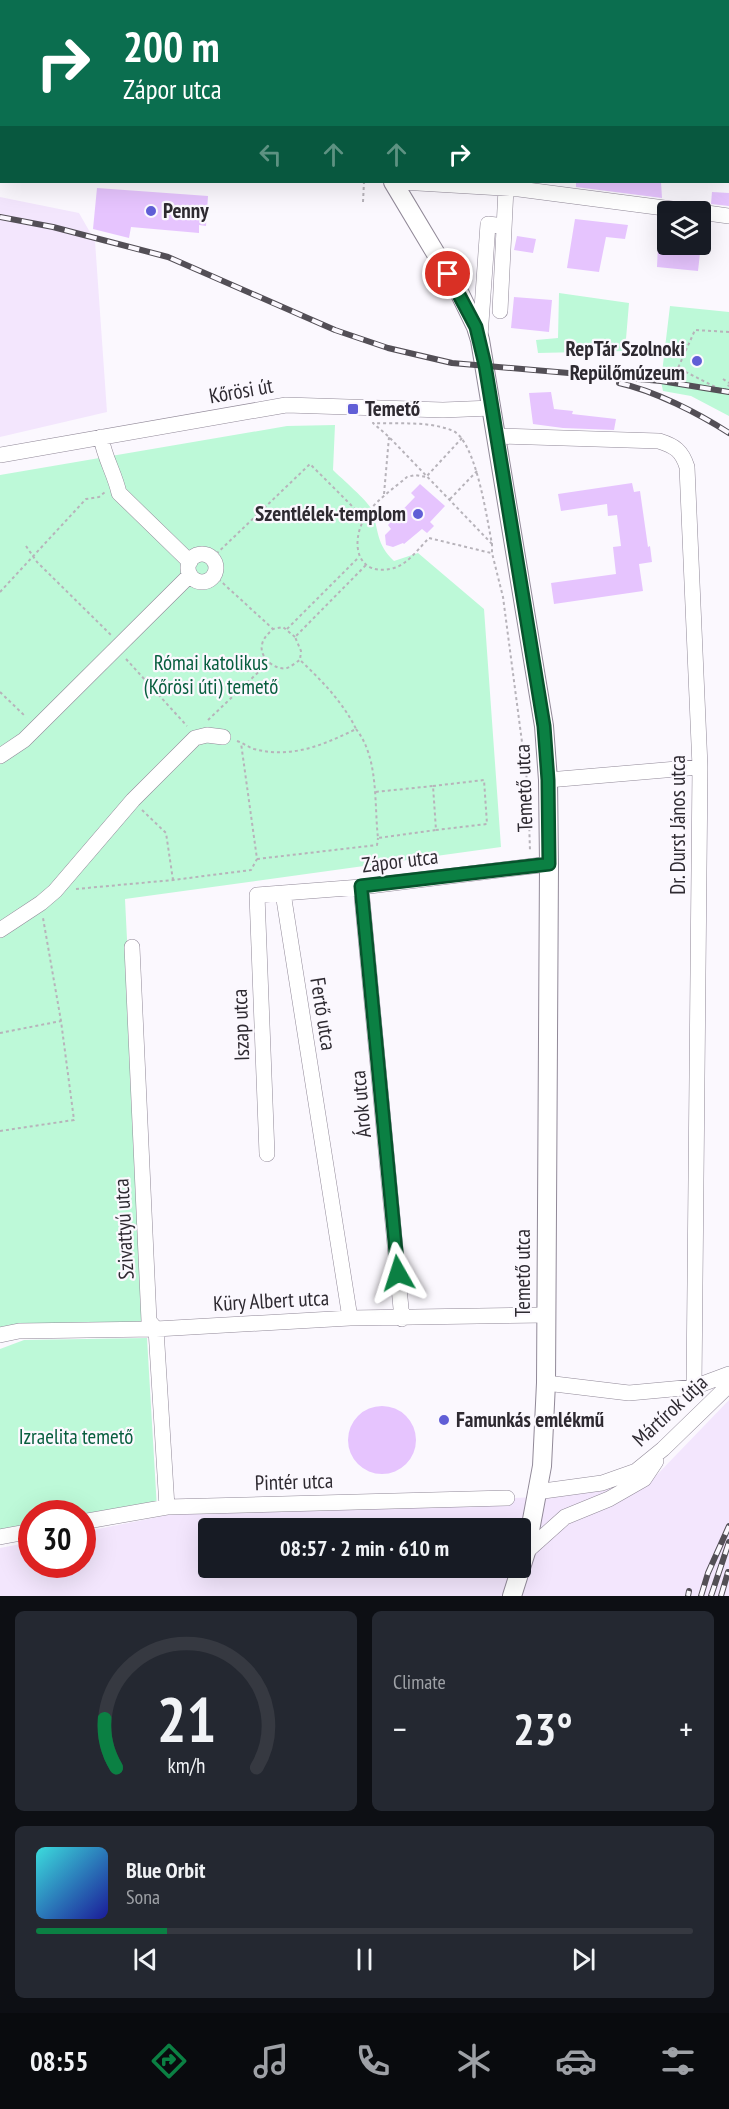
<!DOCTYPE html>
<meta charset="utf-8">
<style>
body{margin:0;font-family:"PT Sans Narrow",sans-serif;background:#242831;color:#f1f3f6;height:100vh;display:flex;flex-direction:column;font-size:22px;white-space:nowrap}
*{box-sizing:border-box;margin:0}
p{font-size:20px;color:#9ea1a6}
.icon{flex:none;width:33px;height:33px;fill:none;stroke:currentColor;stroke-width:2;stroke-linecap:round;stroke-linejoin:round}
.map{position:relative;height:1596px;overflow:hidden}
.panel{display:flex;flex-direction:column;gap:15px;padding:15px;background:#0d0f14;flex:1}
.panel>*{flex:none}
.guide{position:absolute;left:0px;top:0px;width:729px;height:183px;box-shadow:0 6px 24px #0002;background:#0b6e4f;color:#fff;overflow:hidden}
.tools{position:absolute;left:657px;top:201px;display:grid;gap:12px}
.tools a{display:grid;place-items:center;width:54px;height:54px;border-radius:6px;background:#171b24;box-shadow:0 6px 24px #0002;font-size:30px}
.speed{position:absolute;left:18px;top:1500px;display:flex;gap:12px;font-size:30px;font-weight:700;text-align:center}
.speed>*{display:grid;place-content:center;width:78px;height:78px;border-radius:50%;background:#171b24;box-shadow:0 6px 24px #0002;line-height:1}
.speed .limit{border:9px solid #d22;background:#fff;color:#111}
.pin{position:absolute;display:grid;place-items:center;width:51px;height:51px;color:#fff;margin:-26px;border:3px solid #fff;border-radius:50%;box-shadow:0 2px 6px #0007}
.me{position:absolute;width:66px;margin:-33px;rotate:354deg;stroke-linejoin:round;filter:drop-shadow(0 0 4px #0008)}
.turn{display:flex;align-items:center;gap:21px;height:126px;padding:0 24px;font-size:27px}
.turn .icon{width:78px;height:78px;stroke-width:2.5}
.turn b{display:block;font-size:42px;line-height:51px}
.lanes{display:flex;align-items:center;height:57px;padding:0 24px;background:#0003;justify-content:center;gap:30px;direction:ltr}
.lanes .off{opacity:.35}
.big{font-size:45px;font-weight:600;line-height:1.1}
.panel .card{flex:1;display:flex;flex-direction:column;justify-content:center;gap:9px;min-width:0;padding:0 21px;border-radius:9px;background:#242831}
.panel .dial{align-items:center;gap:0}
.dial svg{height:156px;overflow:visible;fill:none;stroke:#363941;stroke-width:7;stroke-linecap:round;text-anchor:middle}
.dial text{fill:#f1f3f6;stroke:none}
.song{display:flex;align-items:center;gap:18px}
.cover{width:72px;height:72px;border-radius:9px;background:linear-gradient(135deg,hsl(180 70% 55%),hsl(240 70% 35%))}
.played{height:6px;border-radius:3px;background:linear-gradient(90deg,#0b8043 20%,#363941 20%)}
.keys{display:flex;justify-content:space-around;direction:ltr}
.heat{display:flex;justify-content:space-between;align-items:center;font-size:33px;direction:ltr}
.panel .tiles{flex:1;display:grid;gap:15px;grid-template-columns:1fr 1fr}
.card:last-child{grid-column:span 2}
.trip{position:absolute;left:198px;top:1518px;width:333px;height:60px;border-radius:6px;background:#171b24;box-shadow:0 6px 24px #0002;font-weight:600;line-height:60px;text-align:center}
.dock{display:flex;height:96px;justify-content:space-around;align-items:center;background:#090b0e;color:#9ea1a6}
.dock .icon{width:42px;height:42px}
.dock .active{color:#0b8043}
.dock b{font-size:27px;color:#f1f3f6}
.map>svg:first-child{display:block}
.built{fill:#f3e6fd;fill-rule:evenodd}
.green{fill:#bdf9d8}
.building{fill:#e6c4fe}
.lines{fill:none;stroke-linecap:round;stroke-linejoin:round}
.minor-casing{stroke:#918998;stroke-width:16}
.major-casing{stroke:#918998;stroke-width:20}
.path{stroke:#b7b3ba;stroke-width:2;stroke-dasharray:3 3;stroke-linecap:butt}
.minor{stroke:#fff;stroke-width:15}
.major{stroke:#fff;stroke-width:18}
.rail-casing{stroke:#534f56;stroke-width:6}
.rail{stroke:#fbf8fe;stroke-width:4;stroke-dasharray:11;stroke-linecap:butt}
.route-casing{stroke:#07532c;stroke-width:15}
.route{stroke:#0b8043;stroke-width:10}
.poi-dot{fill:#605ed6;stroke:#fbf8fe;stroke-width:2}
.labels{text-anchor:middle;stroke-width:4.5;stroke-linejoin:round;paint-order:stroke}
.poi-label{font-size:21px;font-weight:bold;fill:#2e2a31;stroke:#fbf8fe;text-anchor:start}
.street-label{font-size:21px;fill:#2e2a31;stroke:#fbf8fe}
.park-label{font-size:21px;fill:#075e3e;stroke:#fbf8fe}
</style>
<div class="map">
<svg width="729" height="1596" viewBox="0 0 729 1596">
<rect width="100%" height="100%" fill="#fbf8fe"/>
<path class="built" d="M46 0H316L46 2Z
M0 197 79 213 95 241 107 412 0 437Z
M729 1400V1596H0V1548L31 1542 32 1564H82L83 1532 173 1514 537 1497 650 1482ZM208 1528H520V1568H208Z"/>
<path class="green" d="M559 293 629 303 625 351 538 353 536 340 558 338Z
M670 306 729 312V416L691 396 663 391 661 381Z
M335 425 333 470C341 478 368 501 372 510 379 531 376 544 394 561L418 553 484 609 501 847 125 899 146 1324 0 1335V475L287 426Z
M147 1338 157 1509 83 1524 82 1514H32L31 1534 0 1540V1349L24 1340Z"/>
<path class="building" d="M576 182H661L662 198 576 187Z
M97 188 208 196 206 226 199 225V233L131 227 129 238 93 229Z
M712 192 729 193V206L711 204Z
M575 219 628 225 625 239 606 237 599 272 567 268Z
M517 236 536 239 533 253 514 250Z
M658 244H701L698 271 657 267Z
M514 297 552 300 549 332 511 328Z
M551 392 554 409 573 411 572 414 616 419 614 430 563 428 533 424 529 393Z
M632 483 634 492 640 491 648 547 650 546 652 562 639 564 643 591 554 604 551 583 616 574 613 547 621 546 617 515 608 516 607 504 561 511 558 494Z
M420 484 445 506 430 522 434 526 427 533 422 529 404 544 403 543 393 547 386 545 385 535 391 529 388 525 415 497 411 493Z
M348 1440a34 34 0 1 1 68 0a34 34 0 1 1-68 0Z"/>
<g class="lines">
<defs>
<path id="minor" d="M31 0H35
M119 0V2
M511 0V2
M174 2V0
M0 51 2 52
M0 162H2
M401 182 519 189 695 212
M700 212 729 216
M500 311 506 188
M480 337 488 224 504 226
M497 436 659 441C675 446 682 451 687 467L700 767 694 1387
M101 437C104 457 115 474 119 493L190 562
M0 455 286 405 443 410 492 408
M188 568a14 14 0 1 1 28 0a14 14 0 1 1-28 0Z
M0 756 24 740 190 575
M548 780 700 767
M361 887 402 1319
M283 893 350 1318
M0 930 41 903 55 891 133 800 195 738 207 735 223 737
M132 947 149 1321 156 1329 167 1507
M267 1154 257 895 361 887 549 864
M0 1335 19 1331 156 1329 350 1318 545 1315
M546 1383 629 1393 694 1387 729 1374
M536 1492 602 1483 636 1471 663 1449 729 1385
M82 1522 167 1507 507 1498
M0 1537 32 1531
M526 1552 565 1517 609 1499 644 1479 656 1461"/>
<path id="major" d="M346 2V0
M393 182 460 294 476 327 480 340 544 726 548 780 549 864 546 1383 542 1466 526 1552 512 1596"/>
</defs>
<use href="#minor" class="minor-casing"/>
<use href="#major" class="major-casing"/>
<path class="path" d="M322 0V2
M363 202 364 182
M729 332 695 330 678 368 729 394
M723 379 729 383
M724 391 729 385
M462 438 426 477 415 475 407 477C393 489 373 502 364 519 350 545 358 578 394 568 408 564 419 548 429 538L491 553
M384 494 389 437
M450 499 477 471
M492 544 389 437 373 423C398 424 427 421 451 430 476 438 487 520 492 544V553L503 597 528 788 530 851
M26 546 37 562 112 636
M212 558 310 464 364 518
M214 575 273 629
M0 592 86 499 99 497 105 492
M287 629 359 557
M295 637 283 627 273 629C268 634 263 638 262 645 259 657 275 671 287 668 291 667 296 662 300 660L301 651 295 637 367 564
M126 659 187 726
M0 692 26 717
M208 720 269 662
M356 729C379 758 374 803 378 838L436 830 433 786 375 792
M237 741C243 743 248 747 254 749 290 759 324 745 356 729 343 702 321 680 300 660
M433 786 484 780 487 824 436 830
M142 810 166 833 173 880
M257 859 377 845 378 838
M76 889 173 880 251 870 257 859 241 743
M0 1033 61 1021
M0 1131 74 1120 61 1021 43 918"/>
<use href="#minor" class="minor"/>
<use href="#major" class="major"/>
<defs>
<path id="rail" d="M0 217 53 227 168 257 335 330 388 348 452 363 661 381 729 392
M619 383C655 391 698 413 729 433
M688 1596 689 1591
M701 1596 708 1573 729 1526
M711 1596 729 1542
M721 1596 728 1572"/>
</defs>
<use href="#rail" class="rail-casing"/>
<use href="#rail" class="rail"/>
</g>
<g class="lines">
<defs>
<path id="route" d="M398 1273 361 886 549 864 548 780 544 726 485 365 476 327 448 274"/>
</defs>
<use href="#route" class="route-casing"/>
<use href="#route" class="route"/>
</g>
<g class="poi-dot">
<circle cx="151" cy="211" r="6"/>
<circle cx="697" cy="361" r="6"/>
<rect x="347" y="403" width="12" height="12" rx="3"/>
<circle cx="418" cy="514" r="6"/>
<circle cx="444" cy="1420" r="6"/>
</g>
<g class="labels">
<g class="poi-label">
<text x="163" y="218">Penny</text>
<text x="685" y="356" text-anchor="end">RepTár Szolnoki<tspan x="685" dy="24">Repülőmúzeum</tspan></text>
<text x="365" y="416">Temető</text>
<text x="406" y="521" text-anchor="end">Szentlélek-templom</text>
<text x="456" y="1427">Famunkás emlékmű</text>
</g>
<g class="street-label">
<text transform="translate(241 391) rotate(-10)" y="7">Kőrösi út</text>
<text transform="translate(524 788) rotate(-92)" y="7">Temető utca</text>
<text transform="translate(678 825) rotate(-90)" y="7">Dr. Durst János utca</text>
<text transform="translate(400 861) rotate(-7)" y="7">Zápor utca</text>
<text transform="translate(323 1014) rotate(81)" y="7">Fertő utca</text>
<text transform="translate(241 1025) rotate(-92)" y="7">Iszap utca</text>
<text transform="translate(361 1104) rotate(-95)" y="7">Árok utca</text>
<text transform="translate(124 1229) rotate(-93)" y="7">Szivattyú utca</text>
<text transform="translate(523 1273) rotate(-90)" y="7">Temető utca</text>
<text transform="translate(271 1301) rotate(-3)" y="7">Küry Albert utca</text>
<text transform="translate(670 1411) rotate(-43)" y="7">Mártírok útja</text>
<text transform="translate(294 1482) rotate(-2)" y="7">Pintér utca</text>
</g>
<g class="park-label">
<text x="211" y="670">Római katolikus<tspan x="211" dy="24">(Kőrösi úti) temető</tspan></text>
<text x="76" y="1444">Izraelita temető</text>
</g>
</g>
</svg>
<div class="tools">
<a><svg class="icon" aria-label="layers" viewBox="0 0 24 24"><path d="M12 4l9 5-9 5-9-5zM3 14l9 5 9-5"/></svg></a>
</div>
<div class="speed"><div class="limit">30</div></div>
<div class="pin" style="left:448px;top:274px;background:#d93025"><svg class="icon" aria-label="arrive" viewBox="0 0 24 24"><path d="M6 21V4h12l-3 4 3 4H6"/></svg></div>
<svg class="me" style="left:398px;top:1273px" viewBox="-20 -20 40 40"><path d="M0-17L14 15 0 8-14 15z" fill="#0b8043" stroke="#fff" stroke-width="4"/></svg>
<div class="trip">08:57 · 2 min · 610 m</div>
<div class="guide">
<div class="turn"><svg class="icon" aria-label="right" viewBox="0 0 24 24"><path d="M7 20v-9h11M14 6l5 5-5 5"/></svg><div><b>200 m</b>Zápor utca</div></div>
<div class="lanes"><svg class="icon off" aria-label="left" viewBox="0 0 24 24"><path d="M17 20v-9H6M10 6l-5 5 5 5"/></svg><svg class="icon off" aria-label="ahead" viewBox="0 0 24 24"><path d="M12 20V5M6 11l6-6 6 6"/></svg><svg class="icon off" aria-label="ahead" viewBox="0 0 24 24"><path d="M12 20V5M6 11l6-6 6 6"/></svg><svg class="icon" aria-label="right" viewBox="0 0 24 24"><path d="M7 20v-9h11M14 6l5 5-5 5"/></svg></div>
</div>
</div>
<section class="panel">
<div class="tiles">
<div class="card dial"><svg viewBox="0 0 100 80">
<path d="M14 69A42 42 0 1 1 86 69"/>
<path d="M14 69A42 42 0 0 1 8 44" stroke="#0b8043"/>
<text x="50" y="56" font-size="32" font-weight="700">21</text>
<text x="50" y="72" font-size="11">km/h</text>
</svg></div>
<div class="card"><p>Climate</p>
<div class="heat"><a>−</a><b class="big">23°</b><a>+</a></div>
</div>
<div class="card">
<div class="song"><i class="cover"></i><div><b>Blue Orbit</b><p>Sona</p></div></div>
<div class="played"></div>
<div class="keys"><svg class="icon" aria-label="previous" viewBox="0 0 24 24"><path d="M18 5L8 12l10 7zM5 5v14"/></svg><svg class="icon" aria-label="pause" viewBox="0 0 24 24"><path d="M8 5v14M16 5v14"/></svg><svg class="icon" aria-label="next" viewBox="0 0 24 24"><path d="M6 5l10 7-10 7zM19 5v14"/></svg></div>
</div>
</div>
</section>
<nav class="dock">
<b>08:55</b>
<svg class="icon active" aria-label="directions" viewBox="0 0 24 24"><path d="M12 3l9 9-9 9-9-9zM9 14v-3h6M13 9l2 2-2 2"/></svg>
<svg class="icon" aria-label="music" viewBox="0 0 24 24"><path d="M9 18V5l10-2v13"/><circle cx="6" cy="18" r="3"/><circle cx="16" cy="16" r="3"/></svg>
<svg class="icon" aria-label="phone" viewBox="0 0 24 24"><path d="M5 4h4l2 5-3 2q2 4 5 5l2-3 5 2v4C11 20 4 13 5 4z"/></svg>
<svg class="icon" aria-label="climate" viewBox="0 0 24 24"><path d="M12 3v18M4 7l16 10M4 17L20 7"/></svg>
<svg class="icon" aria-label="car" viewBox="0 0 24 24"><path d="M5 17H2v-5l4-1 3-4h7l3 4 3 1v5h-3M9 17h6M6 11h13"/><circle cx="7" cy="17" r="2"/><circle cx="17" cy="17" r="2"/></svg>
<svg class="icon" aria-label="filters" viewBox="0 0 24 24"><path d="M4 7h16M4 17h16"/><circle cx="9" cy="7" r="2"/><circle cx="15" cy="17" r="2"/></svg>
</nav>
